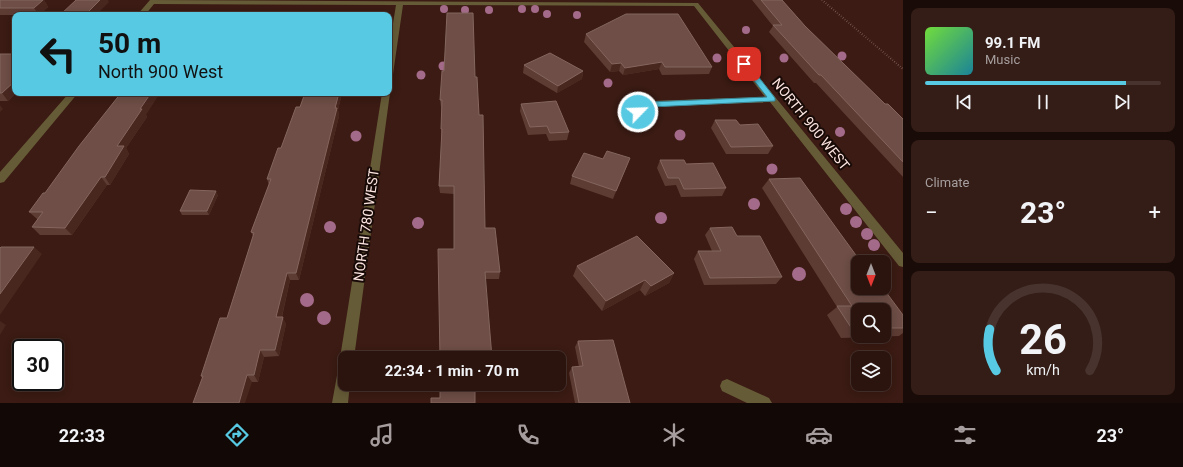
<!DOCTYPE html>
<meta charset="utf-8">
<style>
body{margin:0;font-family:Roboto,sans-serif;background:#341d17;color:#f1f3f6;height:100vh;display:flex;flex-direction:column;font-size:15px;white-space:nowrap}
*{box-sizing:border-box;margin:0}
p{font-size:13px;color:#a69e9e}
.icon{flex:none;width:22px;height:22px;fill:none;stroke:currentColor;stroke-width:2;stroke-linecap:round;stroke-linejoin:round}
.map{position:relative;flex:1;overflow:hidden}
.sheet{display:flex;flex-direction:column;gap:8px;padding:8px;background:#180b08;width:280px}
.sheet>*{flex:none}
.top-card{position:absolute;left:12px;top:12px;width:380px;height:84px;border-radius:8px;box-shadow:0 2px 10px #0003,0 0 0 1px #48332e;background:#57c9e2;color:#111;overflow:hidden}
.needle{width:26px;rotate:180deg}
.buttons{position:absolute;left:851px;top:255px;display:grid;gap:8px}
.buttons a{display:grid;place-items:center;width:40px;height:40px;border-radius:8px;background:#2c140e;box-shadow:0 2px 10px #0003,0 0 0 1px #48332e;font-size:20px}
.speed{position:absolute;left:12px;top:339px;display:flex;gap:8px;font-size:20px;font-weight:700;text-align:center}
.speed>*{display:grid;place-content:center;width:52px;height:52px;border-radius:50%;background:#2c140e;box-shadow:0 2px 10px #0003,0 0 0 1px #48332e;line-height:1}
.speed .limit{border:2px solid #111;border-radius:6px;background:#fff;color:#111}
.pin{position:absolute;display:grid;place-items:center;width:34px;height:34px;color:#fff;margin:-17px;border-radius:8px;box-shadow:0 2px 6px #0006}
.me{position:absolute;width:44px;margin:-22px;rotate:66deg;stroke-linejoin:round;filter:drop-shadow(0 0 3px #0008)}
.turn{display:flex;align-items:center;gap:14px;height:84px;padding:0 20px;font-size:18px}
.turn .icon{width:52px;height:52px;stroke-width:2.5}
.turn b{display:block;font-size:28px;line-height:34px}
.big{font-size:30px;font-weight:700;line-height:1.1}
.sheet .card{flex:1;display:flex;flex-direction:column;justify-content:center;gap:6px;min-width:0;padding:0 14px;border-radius:8px;background:#341d17}
.sheet .dial{align-items:center;gap:0}
.dial svg{height:104px;overflow:visible;fill:none;stroke:#48332e;stroke-width:7;stroke-linecap:round;text-anchor:middle}
.dial text{fill:#f1f3f6;stroke:none}
.song{display:flex;align-items:center;gap:12px}
.cover{width:48px;height:48px;border-radius:6px;background:linear-gradient(135deg,hsl(100 70% 55%),hsl(190 70% 35%))}
.played{height:4px;border-radius:2px;background:linear-gradient(90deg,#57c9e2 85%,#48332e 85%)}
.keys{display:flex;justify-content:space-around;direction:ltr}
.heat{display:flex;justify-content:space-between;align-items:center;font-size:22px;direction:ltr}
.trip{position:absolute;left:338px;top:351px;width:228px;height:40px;border-radius:8px;background:#2c140e;box-shadow:0 2px 10px #0003,0 0 0 1px #48332e;font-weight:700;line-height:40px;text-align:center}
.menu{display:flex;height:64px;justify-content:space-around;align-items:center;background:#120806;color:#a69e9e}
.menu .icon{width:28px;height:28px}
.menu .active{color:#57c9e2}
.menu b{font-size:18px;color:#f1f3f6}
main{display:flex;flex:1;min-height:0}
.map>svg:first-child{display:block}
.lines{fill:none;stroke-linecap:round;stroke-linejoin:round}
.path{stroke:#8c7069;stroke-width:2;stroke-dasharray:0.5 2;stroke-linecap:butt}
.minor{fill:#665b37;fill-rule:evenodd}
.tree{fill:#a46a89}
.wall{fill:#5d3c34;fill-rule:evenodd}
.shaded-wall{fill:#48271f}
.building{fill:#6e4e46;stroke:#84665e}
.route{fill:#57c9e2;stroke:#398393}
.labels{text-anchor:middle;stroke-width:4;stroke-linejoin:round;paint-order:stroke}
.street-label{font-size:14px;fill:#fce5e0;stroke:#180a07}
</style>
<main>
<div class="map">
<svg width="903" height="403" viewBox="0 0 903 403">
<rect width="100%" height="100%" fill="#3b1b13"/>
<g class="lines">
<path class="path" d="M822 0 903 69"/>
<path class="minor" d="M150 0 698 3 903 253V267L899 266 770 102 651 107 630 121H624L622 119 624 117 649 101 765 97 694 6 403 5 393 74 389 77V48L396 5 154 4 145 15H137Z
M389 91 390 93 354 358H345V384H350L348 403H332L338 370 340 365 344 363 340 358 382 93H389Z
M69 93H78L4 182 0 183V172Z
M727 379 769 398 772 403H747L722 391 720 386 722 381Z"/>
</g>
<g class="tree">
<circle cx="444" cy="9" r="4"/>
<circle cx="522" cy="9" r="4"/>
<circle cx="535" cy="9" r="4"/>
<circle cx="465" cy="10" r="4"/>
<circle cx="489" cy="10" r="4"/>
<circle cx="547" cy="14" r="4"/>
<circle cx="577" cy="15" r="4"/>
<circle cx="746" cy="30" r="4"/>
<circle cx="842" cy="56" r="4.5"/>
<circle cx="717" cy="58" r="4.5"/>
<circle cx="784" cy="58" r="4.5"/>
<circle cx="443" cy="66" r="4.5"/>
<circle cx="421" cy="75" r="4.5"/>
<circle cx="608" cy="83" r="4.5"/>
<circle cx="840" cy="132" r="5"/>
<circle cx="680" cy="135" r="5.5"/>
<circle cx="356" cy="136" r="5.5"/>
<circle cx="772" cy="169" r="5.5"/>
<circle cx="754" cy="204" r="6"/>
<circle cx="846" cy="209" r="6"/>
<circle cx="661" cy="218" r="6"/>
<circle cx="856" cy="222" r="6"/>
<circle cx="418" cy="223" r="6"/>
<circle cx="330" cy="227" r="6"/>
<circle cx="867" cy="234" r="6"/>
<circle cx="874" cy="245" r="6"/>
<circle cx="799" cy="274" r="7"/>
<circle cx="307" cy="300" r="7"/>
<circle cx="324" cy="318" r="7"/>
</g>
<path class="wall" d="M0 0H44L48 7 39 15H0Z
M752 0H782L805 26 885 104 903 119V177L816 83H814L769 32 773 26Z
M586 34 712 67 709 74 662 75 659 69 623 75 619 71 610 72 584 42Z
M0 54 15 93H16L8 101H0Z
M524 65 583 71 582 79 557 93 523 73Z
M475 77 485 228 500 272 499 279H486L454 249V194L440 193 439 186 442 137H441V129L442 107H441L440 100Z
M305 93H342L338 110 339 116 299 280H290L282 317 286 324 279 356 264 357 258 382H252L202 378 201 376 227 318 253 236 251 232 269 185 267 179 300 107Z
M521 104 569 132 567 140 549 141 546 134 528 135 520 111Z
M146 115 147 117 126 148 129 154 110 185H107L72 235H40L32 227 38 219H37L29 212 45 193Z
M715 120 740 125 773 146 768 154H726L711 128Z
M603 159 627 166 613 199 570 184 572 176Z
M660 160 686 164 726 188 722 196 681 197 676 185 665 186 657 168Z
M769 179 858 258 903 315V333L899 336 841 338 827 315 837 307 762 188ZM858 310H884V336H858Z
M218 195 209 215H182L180 211Z
M710 228 737 236 782 277 776 284 704 285 694 259 698 251H712L705 235Z
M577 266 674 273 669 283 645 296 640 290 602 311 573 276Z
M578 341 630 403H575L569 373 572 367H579L575 347Z"/>
<path class="shaded-wall" d="M43 0H44L48 7 39 15 34 8Z
M100 0H108L109 2 96 15H85Z
M662 62 659 69 623 75 625 68Z
M621 63 619 71 610 72 612 64Z
M583 71 582 79 557 93 558 86Z
M15 81V93H16L8 101 2 93Z
M151 93H160L146 115 147 117 126 148 129 154 110 185 105 177 117 146 140 109Z
M339 93H342L338 110 339 116 299 280 296 273Z
M0 105 3 109 0 112Z
M630 158 627 166 613 199 616 191Z
M101 177 107 185 72 235 65 228Z
M216 191 218 195 209 215 207 211Z
M34 247 42 254 0 315V294Z
M287 273 290 280 280 324 276 317Z
M674 273 669 283 645 296 651 286Z
M645 280 640 290 602 311 606 301Z
M283 317 286 324 279 356 275 350Z
M0 321 6 325 0 335Z
M260 350 264 357 258 382 254 375Z
M247 375 252 382 245 403H239Z"/>
<path class="building" d="M0 0H43L34 8H0Z
M76 0H100L85 15H60Z
M761 0H782L805 26 885 104H888L903 119V162L821 75H819L773 25H782Z
M447 13H473L475 77H477L479 115H483L485 228H495L500 272H485L492 358H440L438 249H454V186H439L442 129H441L442 100H440L442 71H444Z
M626 14H678L712 67H665L662 62 625 68 621 63 612 64 586 34Z
M550 53 583 71 558 86 524 65Z
M0 54H15V81L2 93H0Z
M121 93H151L140 109H142L117 146H124L105 177H101L65 228 32 227 43 212H29L43 193H45L79 146Z
M305 93H339L335 108H337L296 273H287L276 317H283L275 350H260L254 375H247L239 403H193L203 376H201L220 318H227L254 233 251 232 271 179H267L278 148H281L296 107H300Z
M556 101 569 132 550 133 547 126 530 127 521 104Z
M715 120H736L740 125 758 124 773 146 731 147Z
M607 151 630 158 616 191 572 176 584 153 603 159Z
M660 160H684L686 164 713 163 726 188 684 189 679 178H668Z
M800 178 858 258H861L864 262H858V288H883L903 315V328H884V310H858V329H852L837 306H852L769 179Z
M190 190 216 191 207 211H180Z
M732 227 737 236H760L782 277 710 278 698 251H721L710 228Z
M637 236 674 273 651 286 645 280 606 301 577 266Z
M1 247H34L0 294V248Z
M613 340 630 403H579L572 367 583 366 578 341Z
M440 384H475V403H431V398H440Z"/>
<path class="route" d="M742 62H747L775 98V101L651 107 641 114H635L634 112 649 102 767 97 742 65Z"/>
<g class="labels">
<g class="street-label">
<text transform="translate(811 124) rotate(51)" y="5">NORTH 900 WEST</text>
<text transform="translate(366 225) rotate(-82)" y="5">NORTH 780 WEST</text>
</g>
</g>
</svg>
<div class="buttons">
<a><svg class="needle" viewBox="-14 -14 28 28"><path d="M0-13l5 13h-10z" fill="#e53935"/><path d="M0 13l5-13h-10z" fill="#a69e9e"/></svg></a>
<a><svg class="icon" aria-label="search" viewBox="0 0 24 24"><circle cx="10" cy="10" r="6"/><path d="M15 15l6 6"/></svg></a>
<a><svg class="icon" aria-label="layers" viewBox="0 0 24 24"><path d="M12 4l9 5-9 5-9-5zM3 14l9 5 9-5"/></svg></a>
</div>
<div class="speed"><div class="limit">30</div></div>
<div class="pin" style="left:744px;top:64px;background:#d93025"><svg class="icon" aria-label="arrive" viewBox="0 0 24 24"><path d="M6 21V4h12l-3 4 3 4H6"/></svg></div>
<svg class="me" style="left:638px;top:112px" viewBox="-20 -20 40 40"><circle r="17" fill="#57c9e2" stroke="#fff" stroke-width="3"/><path d="M0-11L8 9 0 5-8 9z" fill="#fff"/></svg>
<div class="trip">22:34 · 1 min · 70 m</div>
<div class="top-card">
<div class="turn"><svg class="icon" aria-label="left" viewBox="0 0 24 24"><path d="M17 20v-9H6M10 6l-5 5 5 5"/></svg><div><b>50 m</b>North 900 West</div></div>
</div>
</div>
<section class="sheet">
<div class="card">
<div class="song"><i class="cover"></i><div><b>99.1 FM</b><p>Music</p></div></div>
<div class="played"></div>
<div class="keys"><svg class="icon" aria-label="previous" viewBox="0 0 24 24"><path d="M18 5L8 12l10 7zM5 5v14"/></svg><svg class="icon" aria-label="pause" viewBox="0 0 24 24"><path d="M8 5v14M16 5v14"/></svg><svg class="icon" aria-label="next" viewBox="0 0 24 24"><path d="M6 5l10 7-10 7zM19 5v14"/></svg></div>
</div>
<div class="card"><p>Climate</p>
<div class="heat"><a>−</a><b class="big">23°</b><a>+</a></div>
</div>
<div class="card dial"><svg viewBox="0 0 100 80">
<path d="M14 69A42 42 0 1 1 86 69"/>
<path d="M14 69A42 42 0 0 1 9 37" stroke="#57c9e2"/>
<text x="50" y="56" font-size="32" font-weight="700">26</text>
<text x="50" y="72" font-size="11">km/h</text>
</svg></div>
</section>
</main>
<nav class="menu">
<b>22:33</b>
<svg class="icon active" aria-label="directions" viewBox="0 0 24 24"><path d="M12 3l9 9-9 9-9-9zM9 14v-3h6M13 9l2 2-2 2"/></svg>
<svg class="icon" aria-label="music" viewBox="0 0 24 24"><path d="M9 18V5l10-2v13"/><circle cx="6" cy="18" r="3"/><circle cx="16" cy="16" r="3"/></svg>
<svg class="icon" aria-label="phone" viewBox="0 0 24 24"><path d="M5 4h4l2 5-3 2q2 4 5 5l2-3 5 2v4C11 20 4 13 5 4z"/></svg>
<svg class="icon" aria-label="climate" viewBox="0 0 24 24"><path d="M12 3v18M4 7l16 10M4 17L20 7"/></svg>
<svg class="icon" aria-label="car" viewBox="0 0 24 24"><path d="M5 17H2v-5l4-1 3-4h7l3 4 3 1v5h-3M9 17h6M6 11h13"/><circle cx="7" cy="17" r="2"/><circle cx="17" cy="17" r="2"/></svg>
<svg class="icon" aria-label="filters" viewBox="0 0 24 24"><path d="M4 7h16M4 17h16"/><circle cx="9" cy="7" r="2"/><circle cx="15" cy="17" r="2"/></svg>
<b>23°</b>
</nav>
